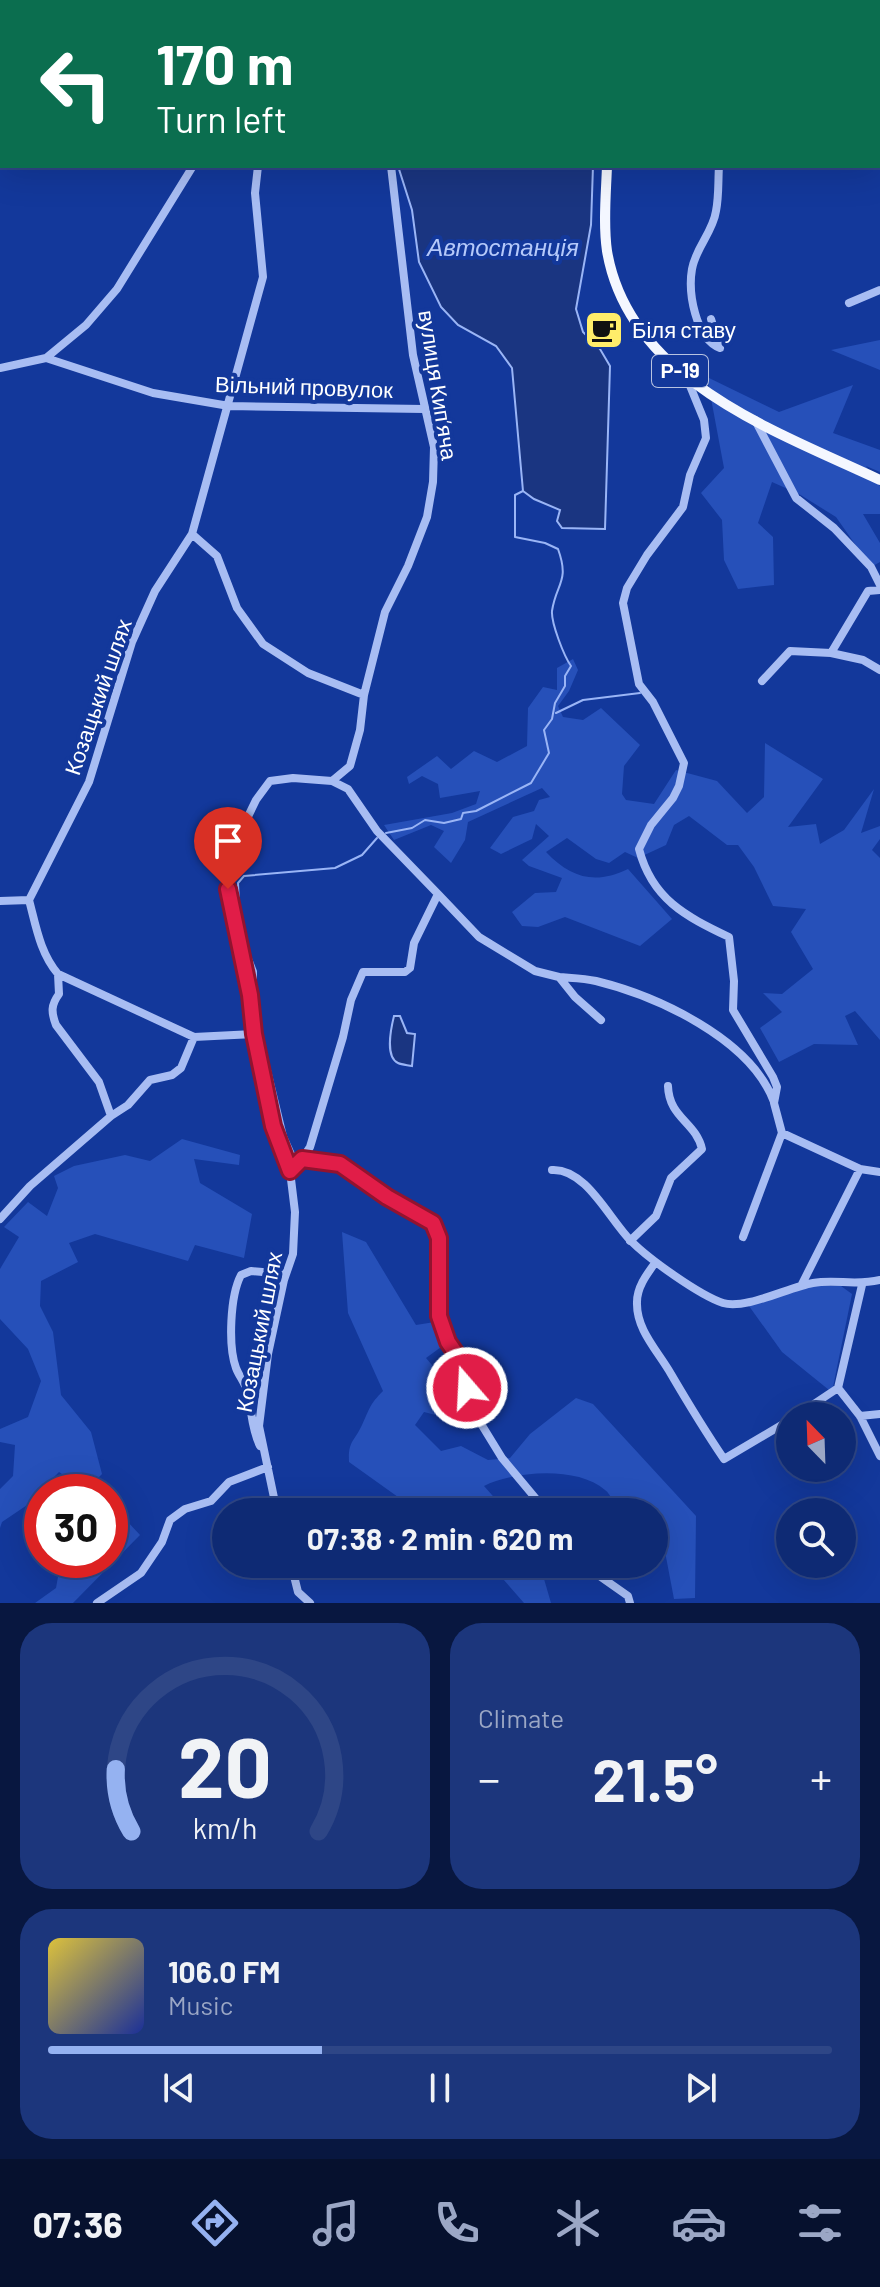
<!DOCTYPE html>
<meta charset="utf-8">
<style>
body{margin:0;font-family:Barlow,sans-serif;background:#1c367c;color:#f1f3f6;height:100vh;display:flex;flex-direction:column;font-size:30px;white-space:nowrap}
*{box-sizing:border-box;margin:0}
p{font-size:26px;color:#9ba7c5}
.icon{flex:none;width:44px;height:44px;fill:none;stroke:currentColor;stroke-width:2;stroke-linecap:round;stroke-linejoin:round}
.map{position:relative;height:1603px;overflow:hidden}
.side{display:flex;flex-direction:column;gap:20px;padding:20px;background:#081740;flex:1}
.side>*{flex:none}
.guide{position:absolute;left:0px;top:0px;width:880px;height:168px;box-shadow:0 8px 32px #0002,0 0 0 2px #2e4686;background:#0b6e4f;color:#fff;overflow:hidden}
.needle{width:52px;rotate:337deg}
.buttons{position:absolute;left:776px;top:1402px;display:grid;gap:16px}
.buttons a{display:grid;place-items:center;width:80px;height:80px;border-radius:50%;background:#0e2a74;box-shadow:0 8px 32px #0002,0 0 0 2px #2e4686;font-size:40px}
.speed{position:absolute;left:24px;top:1474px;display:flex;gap:16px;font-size:40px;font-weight:700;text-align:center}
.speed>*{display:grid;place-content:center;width:104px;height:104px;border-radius:50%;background:#0e2a74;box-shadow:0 8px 32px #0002,0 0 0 2px #2e4686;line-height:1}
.speed .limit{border:12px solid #d22;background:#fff;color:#111}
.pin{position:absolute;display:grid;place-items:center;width:68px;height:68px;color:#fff;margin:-82px -34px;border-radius:50% 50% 50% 0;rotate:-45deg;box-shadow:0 0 8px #0007}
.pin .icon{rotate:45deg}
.me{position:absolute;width:88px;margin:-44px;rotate:341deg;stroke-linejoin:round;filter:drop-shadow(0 0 6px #0008)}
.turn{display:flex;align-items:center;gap:28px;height:168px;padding:0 24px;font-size:36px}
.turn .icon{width:104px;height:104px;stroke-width:2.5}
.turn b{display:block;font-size:56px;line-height:68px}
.big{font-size:60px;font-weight:700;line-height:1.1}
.side .tile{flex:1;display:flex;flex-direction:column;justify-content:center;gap:12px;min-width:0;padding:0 28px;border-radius:32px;background:#1c367c}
.side .dial{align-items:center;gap:0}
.dial svg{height:208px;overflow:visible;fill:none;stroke:#2e4686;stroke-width:7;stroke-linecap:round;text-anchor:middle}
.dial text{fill:#f1f3f6;stroke:none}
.song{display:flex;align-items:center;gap:24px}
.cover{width:96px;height:96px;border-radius:12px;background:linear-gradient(135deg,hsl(50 70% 55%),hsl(230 70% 35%))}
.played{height:8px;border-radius:4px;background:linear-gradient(90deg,#95b2f1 35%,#2e4686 35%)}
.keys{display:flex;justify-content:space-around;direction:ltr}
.heat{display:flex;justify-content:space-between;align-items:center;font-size:44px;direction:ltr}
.side .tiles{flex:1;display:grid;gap:20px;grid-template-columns:1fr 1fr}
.tile:last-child{grid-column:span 2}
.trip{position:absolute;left:212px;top:1498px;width:456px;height:80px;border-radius:40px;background:#0e2a74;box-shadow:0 8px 32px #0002,0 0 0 2px #2e4686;font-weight:700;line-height:80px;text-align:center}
.tabs{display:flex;height:128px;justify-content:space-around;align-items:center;background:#06112e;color:#9ba7c5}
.tabs .icon{width:56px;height:56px}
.tabs .on{color:#95b2f1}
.tabs b{font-size:36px;color:#f1f3f6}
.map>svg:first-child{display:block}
.green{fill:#2650b9}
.water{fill:#1a3581;stroke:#9ab5f6;stroke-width:2}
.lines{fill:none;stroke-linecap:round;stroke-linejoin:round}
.stream{stroke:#9ab5f6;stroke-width:2}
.minor{stroke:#a8bdf3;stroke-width:8}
.major{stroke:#f4f7ff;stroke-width:10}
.route-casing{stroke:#92132f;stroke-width:20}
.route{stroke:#e11d48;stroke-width:14}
.labels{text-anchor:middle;stroke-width:8;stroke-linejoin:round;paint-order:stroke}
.shield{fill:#13389b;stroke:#b8c3e1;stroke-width:2}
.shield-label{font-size:20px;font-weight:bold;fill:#fff}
.poi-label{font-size:22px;fill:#fff;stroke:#13389b;text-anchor:start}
.street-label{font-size:22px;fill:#fff;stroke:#13389b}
.water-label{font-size:24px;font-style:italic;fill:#b5c9fa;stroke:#13389b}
</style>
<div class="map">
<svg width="880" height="1603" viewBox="0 0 880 1603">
<rect width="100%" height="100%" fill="#13389b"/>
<path class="green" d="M880 340V370L831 350Z
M707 377 779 412 853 385 833 433 880 450V472L866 466 880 486V514H863L880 543V562L871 567 836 517 799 494 772 482 758 523 773 537 774 585 738 589 724 560 722 520 701 493 724 468Z
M573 659 578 670 569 691 558 706 563 717 583 720 601 708 640 745 624 766 622 794 626 800 654 804 676 770 717 781 747 813 764 797 765 743 823 779 788 827 816 824 820 844 844 830 874 789 861 833 880 826V839L872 850 880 858V1040L855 1011 845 1016 858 1045 814 1044 779 1062 760 1028 782 1012 763 993 782 994 813 969 791 932 806 909 773 906 754 867 738 845H727L689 816 674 825 666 845 638 858 625 852 609 863 596 859 567 838 546 852C571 878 595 885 628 869L672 919 640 946 565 917 538 927 522 926 512 912 535 893 556 892 562 878 529 866 522 860 549 836 536 824 532 839 501 854 490 848 513 817 534 811 539 800 550 797 542 788 468 822 465 840 451 863 434 847 444 831 431 825 394 840 384 825 452 813 476 804 480 791 440 798 438 784 422 776 409 784 407 777 437 756 451 769 474 751 497 762 527 746 528 708 543 687 557 690V668Z
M182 1139 240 1155 239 1165 194 1159 200 1183 252 1214 244 1258 195 1245 188 1261 95 1234 69 1243 78 1262 41 1281 40 1306 53 1332 61 1395 91 1432 102 1474 86 1490 59 1472 46 1485 42 1495 2 1522 0 1528V1489L13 1476 15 1445 0 1442V1429L28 1417 41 1381 28 1349 0 1319V1269L19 1237 4 1227 28 1202 47 1216 58 1188 54 1176 74 1166 125 1155 150 1161Z
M342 1232 366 1242 416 1325 441 1321 448 1342 426 1358 443 1378 455 1420 424 1412 415 1425 441 1451 461 1446 488 1460 510 1458 530 1434 576 1398 593 1404 696 1516 695 1598 674 1599 662 1536 654 1525V1512H645L639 1504 618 1511C614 1505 611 1494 605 1490 577 1466 515 1471 484 1486L507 1512H419L349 1462C348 1441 354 1442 362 1425 370 1408 369 1405 383 1391L348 1313Z
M814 1286H841L852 1294 833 1387 829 1390 782 1352 749 1306 785 1292Z
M110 1514 126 1520 140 1535 73 1603H35L56 1588 61 1560H110Z
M490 1564H556L542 1572 551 1603H524Z"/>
<path class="water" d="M398 166H593L591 225 576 309 583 332 600 349 610 366 605 529 562 528 557 521 560 510 534 499 523 491 512 368 496 346 458 325 441 307 419 262 412 210Z
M394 1016H400L407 1033 415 1034 412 1066C408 1065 402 1065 398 1063 385 1057 391 1028 394 1016Z"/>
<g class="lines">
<path class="stream" d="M646 2 647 0
M556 713 583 700 640 693
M386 833 412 828 425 820 444 823 461 819 463 813 476 811 531 783 549 753 544 730 552 719 555 703 565 686V676L571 666C564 656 551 623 552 611 556 583 570 582 558 549L545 543 515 537V495L523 491
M240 927 238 883 244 876 335 868 362 855 377 838
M241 933 256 971V1012L286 1136 295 1156"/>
<path class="minor" d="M679 0V2
M722 0 725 2
M211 2V0
M302 2 304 0
M391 2 392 0
M404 2 405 0
M878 132 880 134
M258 166 255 193 263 277 192 534 155 591 132 642 89 782 29 900C36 926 40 953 58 974L194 1037 254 1034 273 1126 290 1171 295 1212 293 1254 284 1280 268 1354 259 1426 277 1512
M849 303 880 290
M711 319 720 348C695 338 688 292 692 269 696 247 713 232 716 211 719 196 718 181 719 166
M46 358 153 393 229 406 424 409
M0 368 46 358 86 325 117 289 193 166
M686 376 704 420 706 438 690 475 683 507 647 555 627 588 623 603 639 684 653 702 684 763 679 786 673 798 651 825 639 849C652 899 685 916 729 937L734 981 733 1010 773 1077 777 1087 774 1103 782 1133
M755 420 796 498 834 528 871 567 880 585
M192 534 217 556 237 608 263 644 308 673 364 695
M831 653 863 660 880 670
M762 681 790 651 831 653 868 591 880 590
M438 894 479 937 535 971 559 977 575 997 601 1020
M0 901 29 900
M559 977C571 978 584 978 596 981 657 996 751 1039 774 1102
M254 1034 250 995 228 889 240 833 256 800 270 781 293 778 332 781 350 766 360 730 364 695 385 612 408 566 427 517 433 482 434 447 413 355 391 166
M111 1116 128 1105 150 1080 172 1075 181 1068 194 1037
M302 1159 340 1164 353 1171 387 1197 433 1223 439 1238V1316L448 1342 464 1365 467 1388 475 1414 502 1458 547 1512
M552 1170C586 1168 609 1219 631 1241 649 1259 699 1295 723 1303 745 1310 789 1287 813 1283 836 1279 855 1286 880 1280
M290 1171 302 1159 310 1147 343 1037 351 1000 363 972H405L410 968 414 943 438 894 377 831 348 789 332 781
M0 1219 30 1186 111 1116 99 1082 56 1025C51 1012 51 1005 59 994L58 974
M743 1237 782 1133 860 1169
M630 1241 656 1216 671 1178 702 1149C696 1122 669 1118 668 1086
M655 1263C647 1274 637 1287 637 1302 636 1330 658 1351 671 1374 688 1403 705 1431 724 1459L790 1420
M801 1286 860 1169 880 1172
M838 1388 862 1285
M796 1416 838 1388 860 1416 880 1456
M860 1416 880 1414
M260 1446C251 1428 252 1410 247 1391 245 1383 239 1376 236 1368 228 1346 230 1296 241 1275L251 1271 286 1274
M291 1564 298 1592 310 1603
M587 1564 591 1570 628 1596 630 1603
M97 1603 141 1573 162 1542 170 1520 185 1509 211 1501 229 1482 268 1467"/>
<path class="major" d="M612 2V0
M607 166C606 194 603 224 607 251 629 381 776 431 880 480"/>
</g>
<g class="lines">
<defs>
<path id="route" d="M228 889 250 995 254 1034 273 1126 290 1171 302 1159 340 1164 387 1197 433 1223 439 1238V1316L448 1342 464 1365 467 1388"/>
</defs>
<use href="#route" class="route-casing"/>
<use href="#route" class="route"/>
</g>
<defs>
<symbol id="cafe-square" viewBox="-11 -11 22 22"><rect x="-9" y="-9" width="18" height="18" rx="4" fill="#ffed6a" stroke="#13389b"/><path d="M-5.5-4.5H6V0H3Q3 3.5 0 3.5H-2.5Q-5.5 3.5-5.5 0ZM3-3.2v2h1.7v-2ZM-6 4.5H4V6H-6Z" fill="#111"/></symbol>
</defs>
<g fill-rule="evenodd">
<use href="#cafe-square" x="582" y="308" width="44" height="44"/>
</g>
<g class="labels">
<rect class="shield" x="652" y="355" width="56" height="32" rx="6"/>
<g class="shield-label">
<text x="680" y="378">Р-19</text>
</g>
<g class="poi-label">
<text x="632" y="338">Біля ставу</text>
</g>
<g class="street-label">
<text transform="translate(438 385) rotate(81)" y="8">вулиця Кипʼяча</text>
<text transform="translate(304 387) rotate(2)" y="8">Вільний провулок</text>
<text transform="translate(98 697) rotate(-71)" y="8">Козацький шлях</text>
<text transform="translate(259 1332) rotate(-79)" y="8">Козацький шлях</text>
</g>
<g class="water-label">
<text x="503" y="256">Автостанція</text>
</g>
</g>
</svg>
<div class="buttons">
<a><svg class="needle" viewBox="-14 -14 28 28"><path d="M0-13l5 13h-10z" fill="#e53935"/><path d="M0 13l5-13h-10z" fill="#9ba7c5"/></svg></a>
<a><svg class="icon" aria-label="search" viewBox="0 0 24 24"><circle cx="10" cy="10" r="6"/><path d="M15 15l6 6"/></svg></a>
</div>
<div class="speed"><div class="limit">30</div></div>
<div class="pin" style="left:228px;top:889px;background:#d93025"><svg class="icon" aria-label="arrive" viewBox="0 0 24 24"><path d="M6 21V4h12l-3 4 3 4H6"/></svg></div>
<svg class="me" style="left:467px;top:1388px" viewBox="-20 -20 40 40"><circle r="17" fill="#e11d48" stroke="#fff" stroke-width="3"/><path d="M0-11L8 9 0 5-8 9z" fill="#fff"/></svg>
<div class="trip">07:38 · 2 min · 620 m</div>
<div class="guide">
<div class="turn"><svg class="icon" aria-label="left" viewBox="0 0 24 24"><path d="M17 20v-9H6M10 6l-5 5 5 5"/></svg><div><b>170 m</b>Turn left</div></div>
</div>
</div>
<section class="side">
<div class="tiles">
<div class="tile dial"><svg viewBox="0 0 100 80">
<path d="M14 69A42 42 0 1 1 86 69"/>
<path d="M14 69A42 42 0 0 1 8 45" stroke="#95b2f1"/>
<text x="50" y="56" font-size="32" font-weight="700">20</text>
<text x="50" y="72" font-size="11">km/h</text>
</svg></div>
<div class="tile"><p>Climate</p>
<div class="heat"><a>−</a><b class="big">21.5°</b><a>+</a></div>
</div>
<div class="tile">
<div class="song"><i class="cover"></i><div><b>106.0 FM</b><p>Music</p></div></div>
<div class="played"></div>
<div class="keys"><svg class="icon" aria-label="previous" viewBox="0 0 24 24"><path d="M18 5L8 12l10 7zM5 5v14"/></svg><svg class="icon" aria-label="pause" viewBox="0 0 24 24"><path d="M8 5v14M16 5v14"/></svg><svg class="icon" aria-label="next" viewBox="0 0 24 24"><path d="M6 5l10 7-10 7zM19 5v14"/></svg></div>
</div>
</div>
</section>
<nav class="tabs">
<b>07:36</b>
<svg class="icon on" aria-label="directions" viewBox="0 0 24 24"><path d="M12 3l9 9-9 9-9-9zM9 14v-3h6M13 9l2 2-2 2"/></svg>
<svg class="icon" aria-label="music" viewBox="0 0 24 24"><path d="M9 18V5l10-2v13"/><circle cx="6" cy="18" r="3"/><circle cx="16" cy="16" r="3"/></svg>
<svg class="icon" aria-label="phone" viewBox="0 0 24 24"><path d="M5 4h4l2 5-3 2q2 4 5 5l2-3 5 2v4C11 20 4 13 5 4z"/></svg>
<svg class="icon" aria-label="climate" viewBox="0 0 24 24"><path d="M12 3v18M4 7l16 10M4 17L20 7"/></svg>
<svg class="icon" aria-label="car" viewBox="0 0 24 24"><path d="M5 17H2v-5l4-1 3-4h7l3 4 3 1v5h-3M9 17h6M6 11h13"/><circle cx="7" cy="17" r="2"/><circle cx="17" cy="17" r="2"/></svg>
<svg class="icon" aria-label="filters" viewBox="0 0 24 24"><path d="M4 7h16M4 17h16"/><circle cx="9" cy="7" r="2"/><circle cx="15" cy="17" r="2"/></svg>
</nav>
